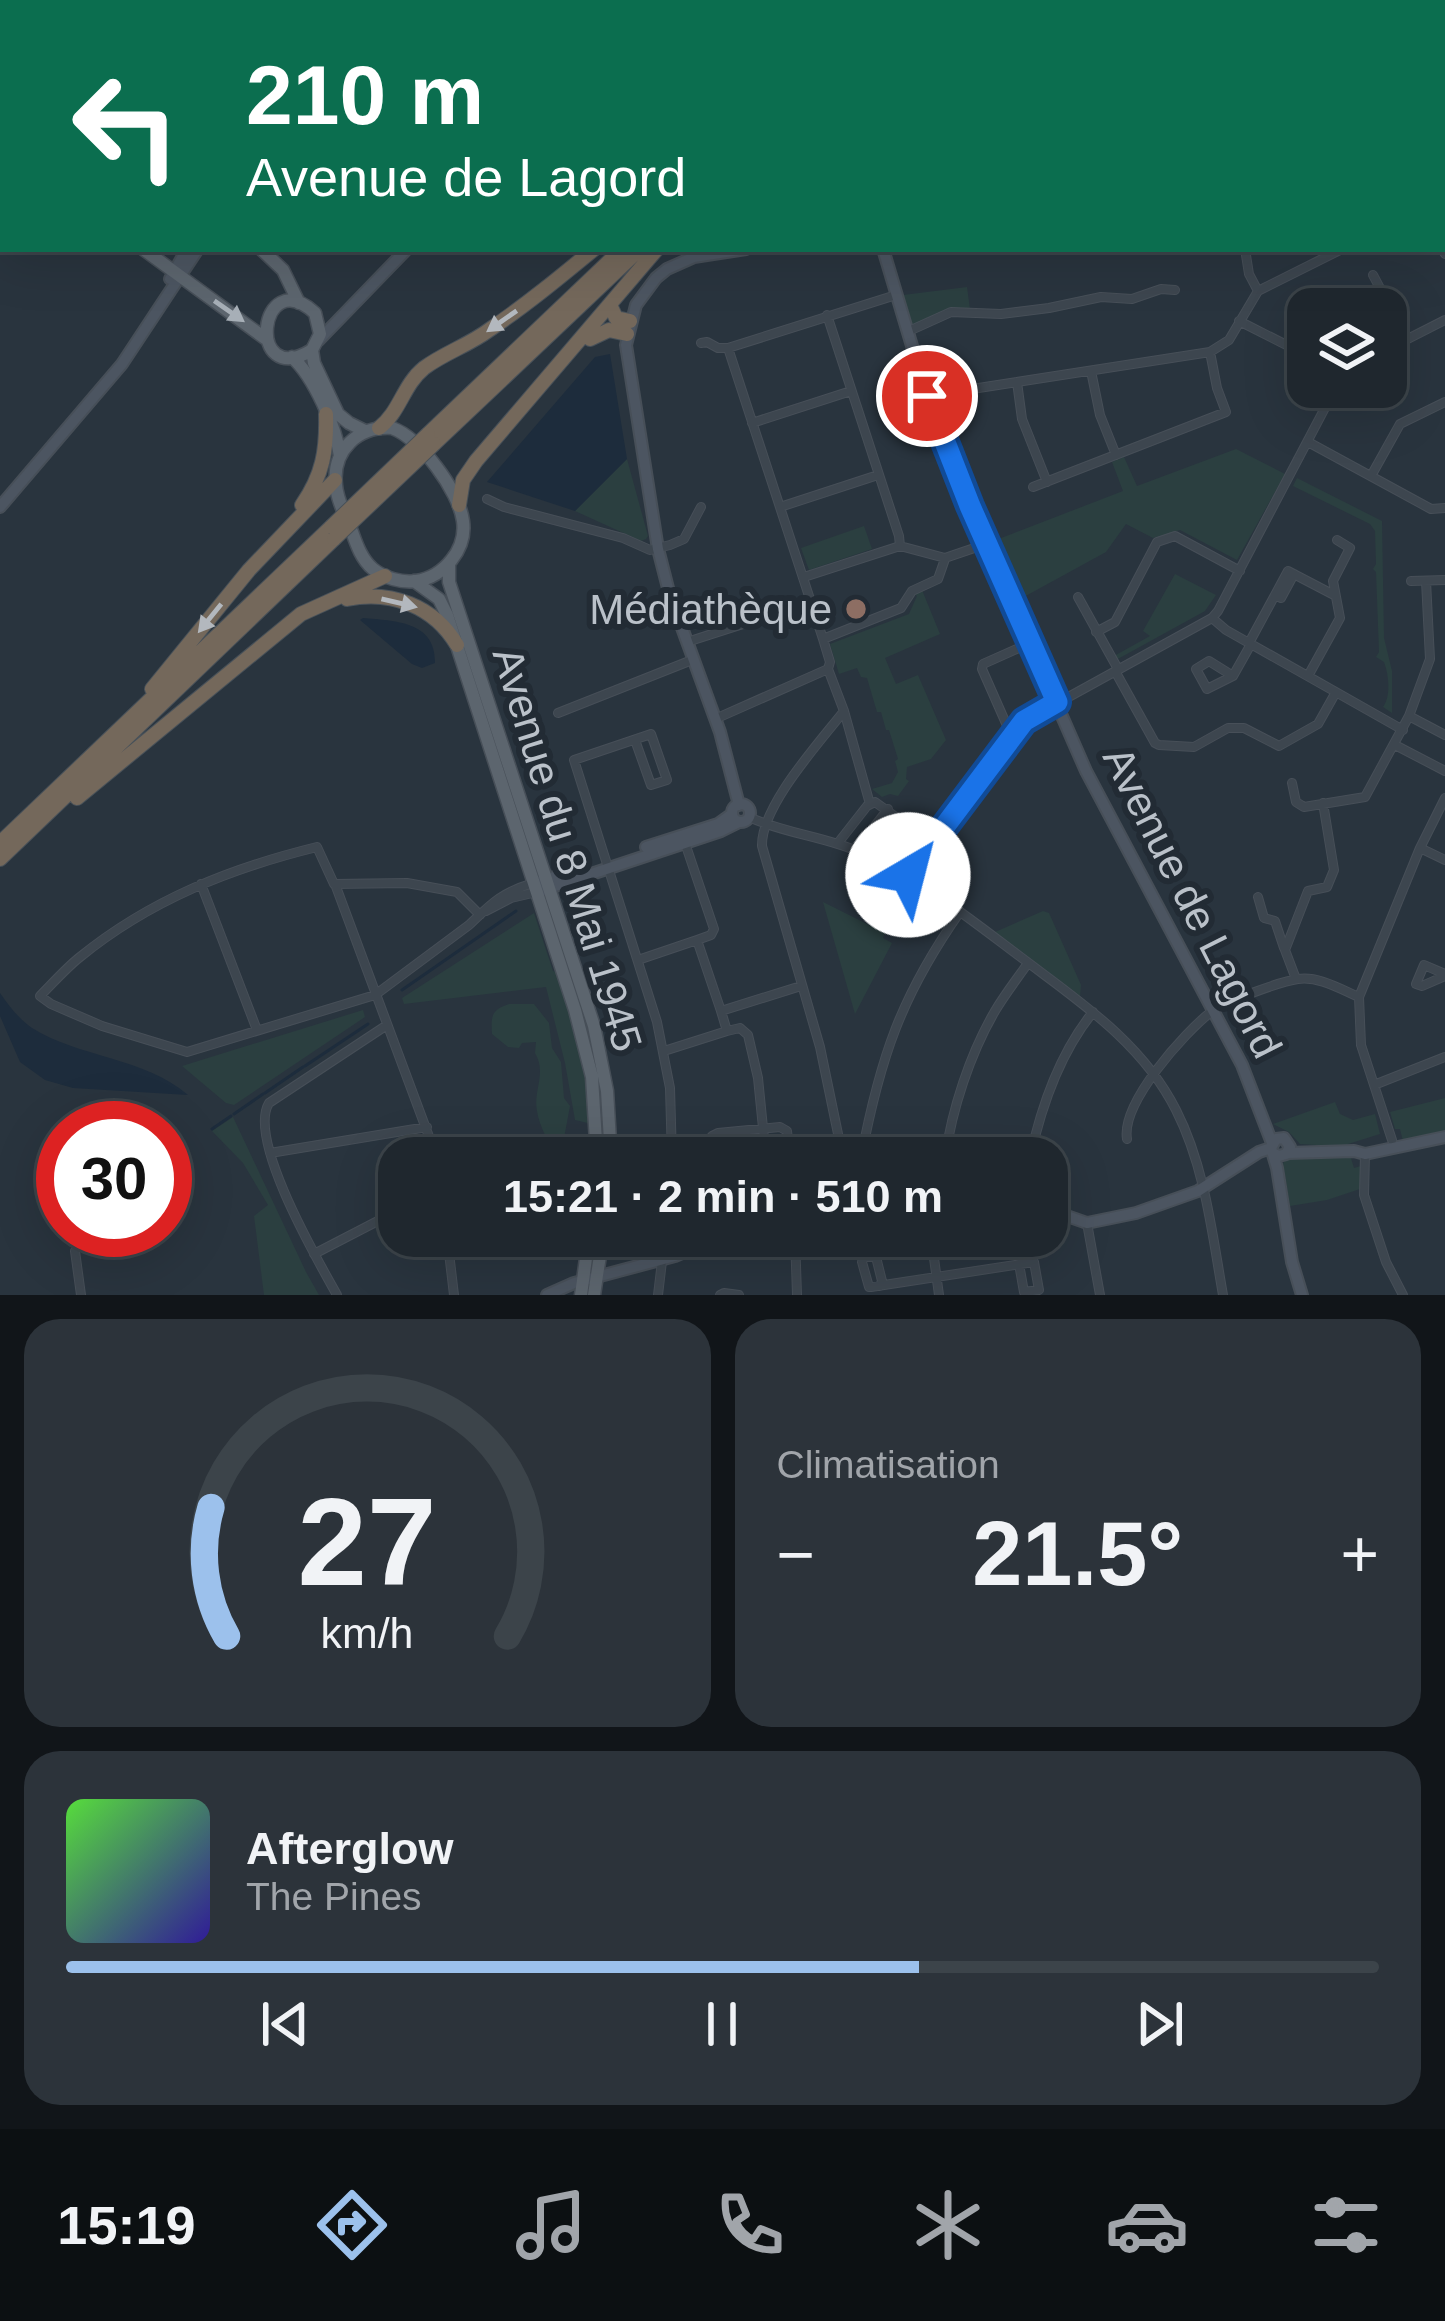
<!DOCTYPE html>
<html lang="fr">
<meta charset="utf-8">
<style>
body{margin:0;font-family:Helvetica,sans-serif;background:#2c333a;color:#f1f3f6;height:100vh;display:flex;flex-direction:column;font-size:45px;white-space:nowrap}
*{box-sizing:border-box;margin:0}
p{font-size:39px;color:#a1a5aa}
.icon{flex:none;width:66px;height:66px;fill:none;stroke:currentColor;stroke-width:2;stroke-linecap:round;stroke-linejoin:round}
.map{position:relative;height:1295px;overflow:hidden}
.drawer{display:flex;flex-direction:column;gap:24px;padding:24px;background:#111519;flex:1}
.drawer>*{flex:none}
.guide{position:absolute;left:0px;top:0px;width:1446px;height:252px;box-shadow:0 12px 48px #0002,0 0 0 3px #3c444a;background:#0b6e4f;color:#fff;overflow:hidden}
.controls{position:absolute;left:1287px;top:288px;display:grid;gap:24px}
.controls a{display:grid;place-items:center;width:120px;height:120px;border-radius:24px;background:#1f272e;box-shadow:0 12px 48px #0002,0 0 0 3px #3c444a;font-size:60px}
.speed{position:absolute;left:36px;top:1101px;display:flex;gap:24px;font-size:60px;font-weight:700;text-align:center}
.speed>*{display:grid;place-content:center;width:156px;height:156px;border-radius:50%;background:#1f272e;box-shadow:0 12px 48px #0002,0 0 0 3px #3c444a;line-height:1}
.speed .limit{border:18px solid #d22;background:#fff;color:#111}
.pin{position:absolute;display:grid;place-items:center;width:102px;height:102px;color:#fff;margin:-51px;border:6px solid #fff;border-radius:50%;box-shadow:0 3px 12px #0007}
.me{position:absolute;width:132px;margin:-66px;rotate:37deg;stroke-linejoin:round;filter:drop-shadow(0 0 9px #0008)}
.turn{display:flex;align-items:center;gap:42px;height:252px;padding:0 48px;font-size:54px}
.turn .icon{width:156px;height:156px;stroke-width:2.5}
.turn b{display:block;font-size:84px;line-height:102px}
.big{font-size:90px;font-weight:600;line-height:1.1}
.drawer .tile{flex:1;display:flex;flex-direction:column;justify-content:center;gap:18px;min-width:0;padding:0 42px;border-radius:36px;background:#2c333a}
.drawer .dial{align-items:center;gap:0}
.dial svg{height:312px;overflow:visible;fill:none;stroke:#3c444a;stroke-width:7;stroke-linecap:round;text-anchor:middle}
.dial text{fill:#f1f3f6;stroke:none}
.song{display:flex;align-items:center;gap:36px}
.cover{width:144px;height:144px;border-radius:18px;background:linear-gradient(135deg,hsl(110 70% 55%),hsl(250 70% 35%))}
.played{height:12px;border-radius:6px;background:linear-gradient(90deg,#9cc1ec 65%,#3c444a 65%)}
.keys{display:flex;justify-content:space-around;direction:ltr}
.heat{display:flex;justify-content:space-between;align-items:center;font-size:66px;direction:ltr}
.drawer .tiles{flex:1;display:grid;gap:24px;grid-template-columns:1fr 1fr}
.tile:last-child{grid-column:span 2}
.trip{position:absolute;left:378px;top:1137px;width:690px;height:120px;border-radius:36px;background:#1f272e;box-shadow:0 12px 48px #0002,0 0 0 3px #3c444a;font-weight:600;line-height:120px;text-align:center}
.tab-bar{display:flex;height:192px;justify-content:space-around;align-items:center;background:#0c1012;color:#a1a5aa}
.tab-bar .icon{width:84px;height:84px}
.tab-bar .active{color:#9cc1ec}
.tab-bar b{font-size:54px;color:#f1f3f6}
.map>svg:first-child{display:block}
.green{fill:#2b3f40}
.water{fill:#1d2c3c}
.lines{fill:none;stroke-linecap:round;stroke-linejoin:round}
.stream{stroke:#1d2c3c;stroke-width:3}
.street-casing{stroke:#474f58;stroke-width:10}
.secondary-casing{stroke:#474f58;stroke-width:14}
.primary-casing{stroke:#474f58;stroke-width:15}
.highway-casing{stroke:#485159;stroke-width:16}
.street{stroke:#3d464f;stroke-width:8}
.secondary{stroke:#4c5561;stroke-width:10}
.primary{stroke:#5c656e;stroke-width:12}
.highway{stroke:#74685b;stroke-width:14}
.highway-bridge-casing{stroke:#485159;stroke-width:16;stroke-linecap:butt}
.highway-bridge{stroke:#74685b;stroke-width:14}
.oneway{fill:#a7afb7}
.oneway2{fill:#b3b8be}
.route-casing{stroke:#114b97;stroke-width:30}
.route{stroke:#1a73e8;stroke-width:21}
.education-dot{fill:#8d6e63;stroke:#222b34;stroke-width:4.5}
.labels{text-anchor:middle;stroke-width:12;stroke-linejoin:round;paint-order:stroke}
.poi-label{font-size:42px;fill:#bac1c9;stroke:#222b34;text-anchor:end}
.street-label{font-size:42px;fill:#bac1c9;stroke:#222b34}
</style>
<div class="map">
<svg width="1445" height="1295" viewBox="0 0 1445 1295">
<rect width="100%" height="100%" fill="#29343e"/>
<path class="green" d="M967 287 970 309 942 311 911 326 903 295Z
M1236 449 1285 474 1237 560 1180 530 1153 538 1126 524 1106 552 1022 598 996 540 1123 491 1112 462 1124 457 1137 486Z
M627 459 648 536 646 539 641 541 575 511Z
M1297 478 1382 521 1384 638 1392 671V713L1383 707C1391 696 1389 675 1384 662L1376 657 1379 652 1376 572 1373 569 1376 564 1375 531 1370 524 1293 486Z
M864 526 872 549 809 570 801 548Z
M1175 574 1216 595 1205 611 1116 660 1114 656 1150 636 1143 631Z
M922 590 940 634 885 658 896 684 918 675 946 740 931 759 907 767 906 779 909 781 898 796 890 794 882 797 872 789 892 783 898 772 895 761 898 759 889 730H886L881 712H877L867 678 861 677 857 668 839 674 830 644 909 614 917 596 913 593Z
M823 902 885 933 883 938 892 943 855 1014Z
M1043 911 1049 913 1081 985 1080 997 995 932Z
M534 913 553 971 559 973 586 1071 592 1124 575 1120 565 1063 546 987 404 1004 402 998Z
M509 1004H534L549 1023 552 1048 561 1062 564 1098 570 1106 564 1138 567 1151 561 1158H556C550 1144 539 1126 537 1111 533 1090 547 1073 535 1053L536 1042 522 1043 519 1048 508 1047 492 1034C491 1016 491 1010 509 1004Z
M363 1010 365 1017 234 1105 226 1103 182 1066Z
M1445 1098V1132L1403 1141 1400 1129H1395L1390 1112Z
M1335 1102 1340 1114 1353 1120 1375 1114 1380 1134 1348 1144 1347 1147 1300 1144 1289 1132 1273 1124Z
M233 1117 306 1272 319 1295H264L254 1216 268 1205 243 1163 212 1131Z
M1350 1155 1354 1168 1361 1166 1360 1189 1327 1200 1290 1206 1283 1163 1290 1156Z"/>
<path class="water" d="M610 354 627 459 575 511 487 482 595 357Z
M363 618C395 621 436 621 435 663L422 668 412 664 360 620Z
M0 993C9 1006 19 1019 32 1028 80 1058 144 1057 188 1095L73 1088 45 1080 20 1062 0 1016Z"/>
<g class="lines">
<path class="stream" d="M402 990 516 911
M305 1066 368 1024
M265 1093 303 1067
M234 1114 263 1094
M212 1129 231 1116"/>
<defs>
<path id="street" d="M18 0 20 3
M150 0 154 3
M363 0 369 3
M481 0 482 3
M815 0 816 3
M126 3 127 0
M180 3 181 0
M254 3 255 0
M527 3 530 0
M1325 3V0
M0 62 3 68
M1443 173H1445
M1443 225 1445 224
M1245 249 1249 274 1258 291
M1442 249 1445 254
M1373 275 1407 339
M827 315 899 536 900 546
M1239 321 1308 356
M909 331 951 312 1001 314 1049 308 1101 297 1132 299 1161 289 1175 290
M701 343 707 342 718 348H728L896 295
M728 348 823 639 830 662 828 669 844 711 870 804
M1386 350 1445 320
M1091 371 1100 415 1116 455
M1017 382 1022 419 1047 482
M927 396 1210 352 1229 340 1258 291 1342 249
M752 423 851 391
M1308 442 1431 509 1445 508
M1371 476 1400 424 1445 402
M1033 487 1226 412 1217 388 1210 352
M487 499 504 507 623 538 650 550 670 545 684 539 701 507
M780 507 878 475
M804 577 900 546 945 558 986 544
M1411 581 1445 580
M1275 595 1281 598 1294 574
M1078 597 1118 669
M1212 618 1226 630 1403 730
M1096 632 1115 622 1157 542 1175 536 1240 571
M823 639 901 608 912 591 938 579 945 559
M687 642 812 602
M1249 643 1288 571 1334 595
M1115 671 1155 743 1159 745 1194 747 1228 728H1244L1279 746 1318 724 1336 692
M1233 676 1209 661 1196 669 1207 689 1233 676 1251 644
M1308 676 1340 618 1333 581 1350 548 1337 540
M558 713 692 660
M1409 716 1445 735
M715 719 828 669
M1012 737 982 669 983 664 1030 643
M635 740 651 785 667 780 651 734 574 760 657 1022 670 1088 672 1158
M1395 745 1445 771
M1292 783 1296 802 1304 807 1365 797 1409 716 1430 659 1426 581
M749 817C785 834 825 836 862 853 918 878 965 915 1014 952 1074 998 1141 1040 1176 1110 1205 1167 1212 1233 1223 1295
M685 843 714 929 711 935 697 940 721 1011
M838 843 867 806 875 802 932 843
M1420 848 1445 860
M856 850 888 809
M909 875 1025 721 1212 618 1218 611 1336 387
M201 884 257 1030
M335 884 437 1158
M1258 897 1264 918 1275 921 1284 948
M486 911 511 898 537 892
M480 915 457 892 407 883 334 884 317 847C231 868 150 900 80 957 66 968 53 983 40 996L51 1004 102 1026 187 1052 375 995 469 925C492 903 501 893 533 883
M638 960 697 940
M1445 974 1424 965 1416 984 1422 986 1445 976
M1296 979 1285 950 1308 891 1327 887 1334 870 1323 803
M727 1031 740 1028 748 1035 758 1078 766 1158
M664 1051 727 1031 721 1011 801 986
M1374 1085 1445 1057
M1127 1139C1121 1103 1184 1033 1211 1012 1224 1002 1282 981 1298 979 1319 976 1340 989 1359 997
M1392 1140 1361 1045 1359 997 1420 848 1445 798
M270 1153 427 1127
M673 1153 783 1144 788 1139 787 1131 780 1127 718 1133 712 1136 713 1150
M1365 1154 1364 1195 1386 1262 1403 1295
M843 1158 820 1047 762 846C761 806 819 743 844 711
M861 1158C880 1058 901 996 960 912
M945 1158C952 1109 970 1054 995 1011 1005 994 1017 979 1028 963
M1030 1158C1041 1107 1060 1053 1093 1012
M1087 1223 1100 1295
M447 1236 454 1295
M795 1236 797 1295
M931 1236 939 1295
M75 1251 81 1295
M314 1254 399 1210
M880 1286 882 1281 876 1257H864L862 1262 869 1287H871L1034 1262 1039 1290 1024 1292 1019 1264
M337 1295C317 1259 247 1139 269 1103L387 1025
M658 1295 665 1236
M720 1295 724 1293 739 1295"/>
<path id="secondary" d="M320 3 322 0
M646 3 648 0
M1443 125H1445
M883 249 927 396 970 506 1086 771 1242 1065 1272 1143
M170 279 187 249
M318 341 407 249
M0 507 122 364 198 249
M732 813a9 9 0 1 1 18 0a9 9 0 1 1-18 0Z
M739 805 720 732 669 592 658 549 626 345 636 305 656 278 667 269 694 257 746 249
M646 847 718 824 732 814
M534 883 577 870
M537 892 721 831 739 822
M1288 1153 1354 1151 1365 1154 1445 1137
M1274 1154 1279 1156 1286 1154 1290 1147 1284 1138 1276 1139 1271 1148 1277 1168 1292 1262 1302 1295
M1047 1209 1087 1223 1136 1213 1198 1191 1259 1152 1271 1148
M547 1295 574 1283 675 1256 722 1236"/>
<path id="primary" d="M0 84 3 88
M0 103 3 107
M143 249 266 339
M261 249 283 270 299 303
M312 350C245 391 258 261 315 313L320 334 312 350 314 363 338 414 349 423 365 431
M292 357C314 377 336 427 340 456
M392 428C420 438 459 491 463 521 467 549 444 577 416 581 402 583 384 578 373 569 361 559 356 543 351 529 345 515 337 500 336 485 332 450 358 426 392 428Z
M449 563V582L594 1026 607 1091 611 1158
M414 581 439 599 447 615 575 1010 592 1077 597 1158
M581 1295 589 1236
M594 1295 603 1236"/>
<path id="highway" d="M880 3 883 0
M897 3 900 0
M611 307 616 318 630 321
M590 339 609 330 627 334
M379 428C400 412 403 385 424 368 444 353 469 345 489 330 526 305 560 277 594 249
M428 434 622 249
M434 444 640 249
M302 505C323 475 327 450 326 414
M459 505 463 480 476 461 657 249
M347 599C391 590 434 606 457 645
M152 689 249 570 335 480
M77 798 301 614 385 576
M0 843 331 527
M0 859 334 539"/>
</defs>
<use href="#street" class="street-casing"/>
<use href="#secondary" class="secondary-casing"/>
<use href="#primary" class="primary-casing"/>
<use href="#highway" class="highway-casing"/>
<use href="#street" class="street"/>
<use href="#secondary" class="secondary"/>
<use href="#primary" class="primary"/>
<use href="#highway" class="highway"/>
<defs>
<path id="highway-bridge" d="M331 527 428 434
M334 539 434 444"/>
</defs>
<use href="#highway-bridge" class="highway-bridge-casing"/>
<use href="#highway-bridge" class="highway-bridge"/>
</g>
<defs><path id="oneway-solid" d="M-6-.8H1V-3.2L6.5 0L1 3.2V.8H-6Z" transform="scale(3)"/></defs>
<use class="oneway" href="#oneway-solid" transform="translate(229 311) rotate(35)"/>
<g class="oneway2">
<use href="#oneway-solid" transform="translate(502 321) rotate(145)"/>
<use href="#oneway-solid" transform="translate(399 603) rotate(13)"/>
<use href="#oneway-solid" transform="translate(210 618) rotate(129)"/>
</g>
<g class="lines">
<defs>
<path id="route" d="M908 875 1024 721 1057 702 970 506 927 396"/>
</defs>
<use href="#route" class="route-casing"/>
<use href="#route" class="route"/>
</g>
<circle class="education-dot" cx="856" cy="609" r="12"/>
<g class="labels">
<g class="poi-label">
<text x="832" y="624">Médiathèque</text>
</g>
<g class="street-label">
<text transform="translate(568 849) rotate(73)" y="15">Avenue du 8 Mai 1945</text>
<text transform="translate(1193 902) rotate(63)" y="15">Avenue de Lagord</text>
</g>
</g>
</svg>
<div class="controls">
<a><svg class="icon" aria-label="layers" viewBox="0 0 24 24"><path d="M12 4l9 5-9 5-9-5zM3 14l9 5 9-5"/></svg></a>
</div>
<div class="speed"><div class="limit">30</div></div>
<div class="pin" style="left:927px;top:396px;background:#d93025"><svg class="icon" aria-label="arrive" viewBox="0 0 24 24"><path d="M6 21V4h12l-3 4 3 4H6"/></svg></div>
<svg class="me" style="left:908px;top:875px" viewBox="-20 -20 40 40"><circle r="19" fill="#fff"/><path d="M0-13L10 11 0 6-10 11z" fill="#1a73e8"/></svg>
<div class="trip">15:21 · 2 min · 510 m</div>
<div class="guide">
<div class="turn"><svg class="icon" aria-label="left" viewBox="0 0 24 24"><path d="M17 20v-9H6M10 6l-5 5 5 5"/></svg><div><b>210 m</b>Avenue de Lagord</div></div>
</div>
</div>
<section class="drawer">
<div class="tiles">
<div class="tile dial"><svg viewBox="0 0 100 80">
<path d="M14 69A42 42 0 1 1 86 69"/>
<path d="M14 69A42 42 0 0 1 10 36" stroke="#9cc1ec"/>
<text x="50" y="56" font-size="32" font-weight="700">27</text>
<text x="50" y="72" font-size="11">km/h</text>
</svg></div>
<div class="tile"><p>Climatisation</p>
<div class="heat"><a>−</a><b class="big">21.5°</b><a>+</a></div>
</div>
<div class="tile">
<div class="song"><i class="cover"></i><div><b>Afterglow</b><p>The Pines</p></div></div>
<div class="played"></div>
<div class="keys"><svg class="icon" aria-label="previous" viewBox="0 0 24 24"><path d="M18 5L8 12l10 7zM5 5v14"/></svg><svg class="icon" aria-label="pause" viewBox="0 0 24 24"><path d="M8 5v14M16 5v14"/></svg><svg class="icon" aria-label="next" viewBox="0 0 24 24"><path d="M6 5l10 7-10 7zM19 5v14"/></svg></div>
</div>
</div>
</section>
<nav class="tab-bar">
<b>15:19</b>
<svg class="icon active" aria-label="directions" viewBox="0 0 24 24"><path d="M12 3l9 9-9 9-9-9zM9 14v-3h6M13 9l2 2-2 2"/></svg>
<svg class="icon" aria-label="music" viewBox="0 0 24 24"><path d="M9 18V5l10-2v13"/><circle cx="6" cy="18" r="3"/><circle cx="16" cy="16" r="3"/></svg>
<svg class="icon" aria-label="phone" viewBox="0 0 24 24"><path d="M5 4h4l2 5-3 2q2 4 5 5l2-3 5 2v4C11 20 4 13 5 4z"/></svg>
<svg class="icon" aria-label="climate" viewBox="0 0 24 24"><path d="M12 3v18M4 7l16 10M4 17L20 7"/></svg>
<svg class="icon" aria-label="car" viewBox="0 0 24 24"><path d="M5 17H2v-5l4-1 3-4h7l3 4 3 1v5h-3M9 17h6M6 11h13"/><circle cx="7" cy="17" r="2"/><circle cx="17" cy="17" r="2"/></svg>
<svg class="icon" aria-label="filters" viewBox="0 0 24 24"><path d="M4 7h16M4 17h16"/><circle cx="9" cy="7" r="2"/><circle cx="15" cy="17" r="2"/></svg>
</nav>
